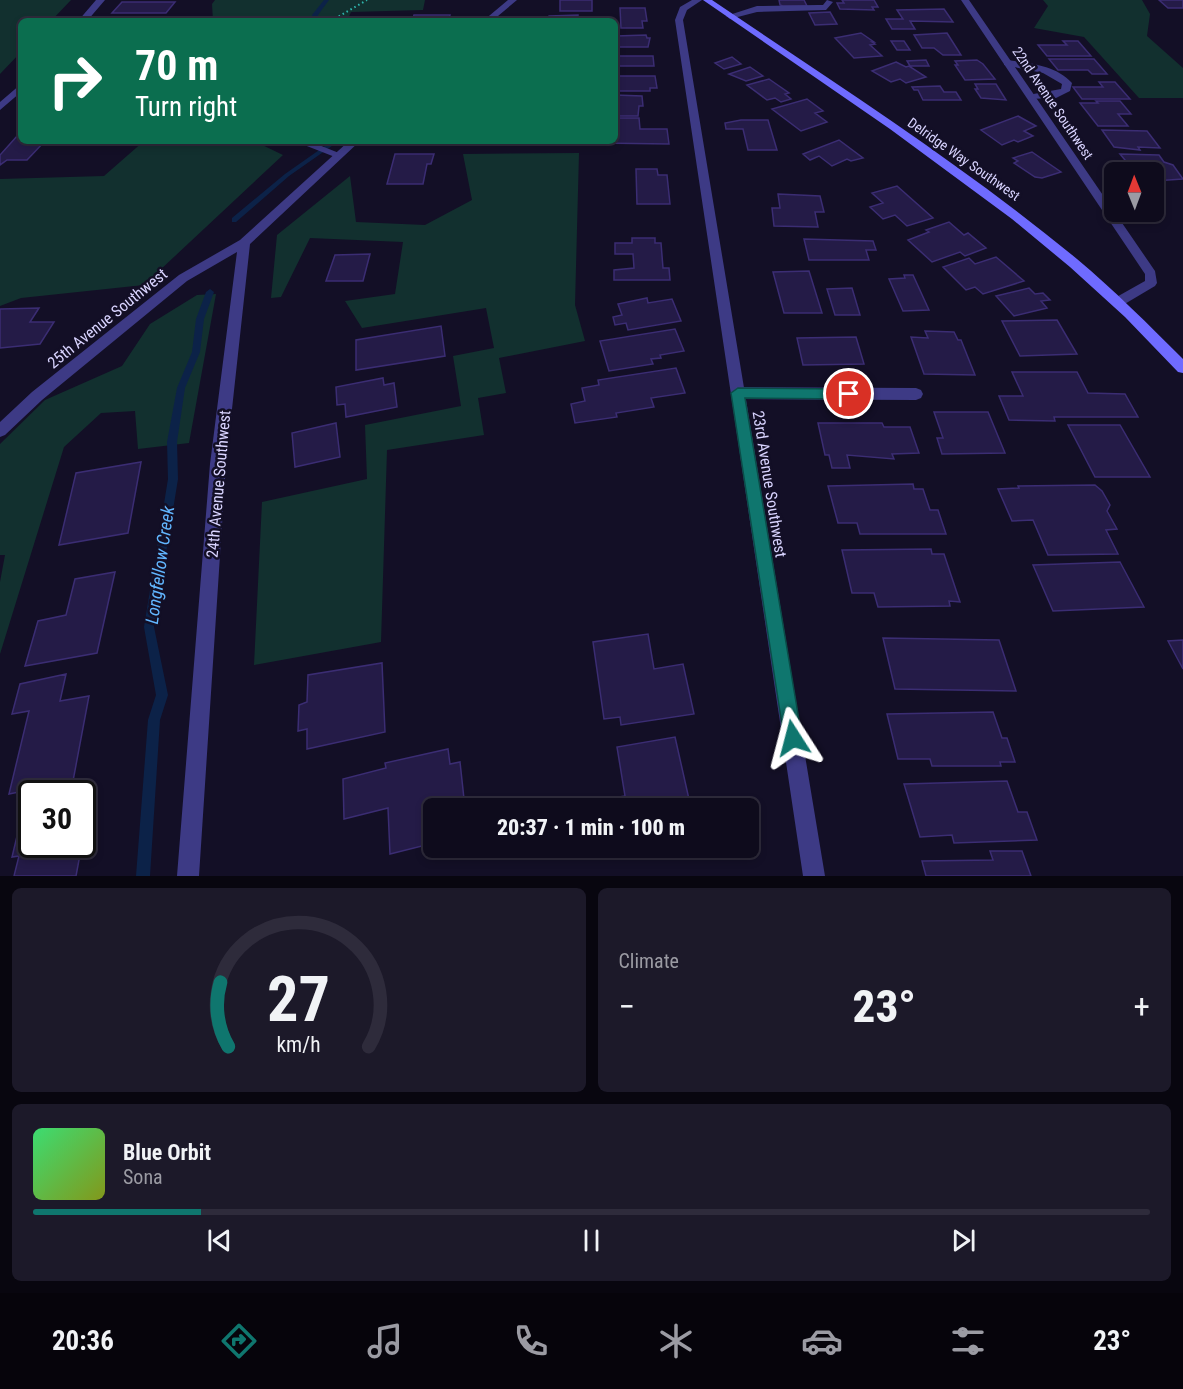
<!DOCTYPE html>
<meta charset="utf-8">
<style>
body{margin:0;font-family:"Roboto Condensed",sans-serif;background:#1c1929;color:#f1f3f6;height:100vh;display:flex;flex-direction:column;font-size:22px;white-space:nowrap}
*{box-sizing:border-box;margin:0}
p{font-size:20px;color:#9b9ba3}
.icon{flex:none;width:33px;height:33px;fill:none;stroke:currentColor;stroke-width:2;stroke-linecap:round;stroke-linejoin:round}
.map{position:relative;height:876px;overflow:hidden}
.details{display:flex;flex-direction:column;gap:12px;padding:12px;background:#08060f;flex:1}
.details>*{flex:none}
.guide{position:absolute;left:18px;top:18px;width:600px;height:126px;border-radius:9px;box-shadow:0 3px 9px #0003,0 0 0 2px #2e2b3b;background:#0b6e4f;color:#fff;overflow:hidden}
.needle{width:39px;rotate:359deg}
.fabs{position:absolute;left:1104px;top:162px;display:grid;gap:12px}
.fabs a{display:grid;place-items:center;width:60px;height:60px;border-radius:9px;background:#0e0b1c;box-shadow:0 3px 9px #0003,0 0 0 2px #2e2b3b;font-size:30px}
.speed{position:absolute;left:18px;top:780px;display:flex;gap:12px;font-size:30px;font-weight:700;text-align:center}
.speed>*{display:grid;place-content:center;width:78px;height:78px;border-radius:50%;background:#0e0b1c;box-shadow:0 3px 9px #0003,0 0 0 2px #2e2b3b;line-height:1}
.speed .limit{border:3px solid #111;border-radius:9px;background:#fff;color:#111}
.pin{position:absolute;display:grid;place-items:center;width:51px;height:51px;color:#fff;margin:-26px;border:3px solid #fff;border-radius:50%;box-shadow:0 2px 6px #0007}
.me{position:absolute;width:66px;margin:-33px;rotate:351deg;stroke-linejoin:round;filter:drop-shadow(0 0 4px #0008)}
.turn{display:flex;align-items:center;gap:21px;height:126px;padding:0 18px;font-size:27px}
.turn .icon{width:78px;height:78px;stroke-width:2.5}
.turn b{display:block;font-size:42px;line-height:51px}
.big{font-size:45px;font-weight:800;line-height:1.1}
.details .card{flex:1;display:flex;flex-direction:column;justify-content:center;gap:9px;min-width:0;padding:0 21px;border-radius:9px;background:#1c1929}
.details .dial{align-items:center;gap:0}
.dial svg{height:156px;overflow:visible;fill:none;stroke:#2e2b3b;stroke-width:7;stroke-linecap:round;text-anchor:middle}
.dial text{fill:#f1f3f6;stroke:none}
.song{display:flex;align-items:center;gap:18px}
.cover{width:72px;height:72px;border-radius:9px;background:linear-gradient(135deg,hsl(140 70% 55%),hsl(70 70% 35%))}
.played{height:6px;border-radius:3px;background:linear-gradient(90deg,#0f766e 15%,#2e2b3b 15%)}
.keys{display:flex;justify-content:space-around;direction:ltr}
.heat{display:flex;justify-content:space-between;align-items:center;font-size:33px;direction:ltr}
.details .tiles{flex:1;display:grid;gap:12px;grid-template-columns:1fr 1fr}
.card:last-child{grid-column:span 2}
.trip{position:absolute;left:423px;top:798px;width:336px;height:60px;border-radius:9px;background:#0e0b1c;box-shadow:0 3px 9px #0003,0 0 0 2px #2e2b3b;font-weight:800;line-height:60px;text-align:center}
.menu{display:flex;height:96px;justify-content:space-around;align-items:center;background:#06040b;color:#9b9ba3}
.menu .icon{width:42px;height:42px}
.menu .current{color:#0f766e}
.menu b{font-size:27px;color:#f1f3f6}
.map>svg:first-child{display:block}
.green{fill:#12302f}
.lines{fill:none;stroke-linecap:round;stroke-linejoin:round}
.stream{fill:#0c2248;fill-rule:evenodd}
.building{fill:#241b47;stroke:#3b2d73;stroke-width:1.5}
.path{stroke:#2fb8b0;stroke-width:2;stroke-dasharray:1.5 3;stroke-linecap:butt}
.lane{fill:#3d3a85;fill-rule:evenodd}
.street{fill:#3d3a85;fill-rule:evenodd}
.secondary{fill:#6f6bff;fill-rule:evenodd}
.route{fill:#0f766e;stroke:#0a4d48;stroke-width:1.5}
.labels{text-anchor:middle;stroke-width:5;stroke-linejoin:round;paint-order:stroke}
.far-street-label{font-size:14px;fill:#d9d4ff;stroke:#130f26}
.street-label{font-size:16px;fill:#d9d4ff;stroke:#130f26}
.water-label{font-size:18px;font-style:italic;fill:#62b6ff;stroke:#130f26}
</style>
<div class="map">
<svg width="1183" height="876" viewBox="0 0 1183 876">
<rect width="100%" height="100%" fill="#130f26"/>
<path class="green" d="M0 0H71L51 21H21V52L0 74Z
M215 0H425L423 10 351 12 347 21H213L212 4Z
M1043 0H1142L1150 14 1147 36 1183 68V98H1139L1084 37 1034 28 1048 6Z
M144 141H254L283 155 144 285 21 298 0 306V179L104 176Z
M579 153 575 305 585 341 499 358 506 393 478 398 484 435 387 450 381 642 254 665 262 502 367 479 365 425 461 406 453 356 494 348 486 308 362 328 345 301 395 294 403 242 310 238 281 297 271 298 277 235 350 176 356 222 425 225 472 200 463 154Z
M216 294 189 443 138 449 135 411 101 413 64 447 0 654V582L5 555H0V444L45 400 122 366 150 324 197 295Z"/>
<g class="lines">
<path class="stream" d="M324 0H329L318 15V21H312V15Z
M332 141H339L289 176 236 222H232V218L285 174Z
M210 289 214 292 204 319 200 352 185 388 177 442 178 479 154 627 168 695 160 720 150 876H136L148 720 156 695 144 627 168 479 167 442 177 388 192 352 196 319 206 292Z"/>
</g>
<path class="building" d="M560 0H592V11H560Z
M779 0H804L807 6H783L780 5Z
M842 0H874L878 7H872L874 10 840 9 837 3H844Z
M1159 0H1183V8H1168Z
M122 2H175L166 13H112Z
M620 8H645L647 21H642L643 28H621Z
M944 9 953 22 910 21 915 29H892L886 19H903L897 10Z
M830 12 837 24 815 25 809 13Z
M414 15H450L449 19H452L412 21Z
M578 15V21H545L549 16Z
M111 19H165L163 21H109Z
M861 33 874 42H872L875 44 870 45 882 56 854 58 835 38Z
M947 33 961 55H943L934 48H922L914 35Z
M646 35 647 38H650L648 47H615L616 36Z
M891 41H904L910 50H897Z
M1063 41H1078L1091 56H1047L1038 45H1067Z
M616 56H653L654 66H615Z
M732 57 741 64 724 69 715 63Z
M1049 59H1094L1107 74H1092L1088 70H1058Z
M926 60 929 66H910L907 61Z
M977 60 983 64 995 79 965 80 955 65H958L955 61Z
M896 62 906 67 909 66 926 77 906 83 900 79 891 82 872 71Z
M750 67 763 76 746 81 729 74Z
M615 76H655L657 88H650V91H615Z
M769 79 789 93 785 94 791 99 781 102 775 98 767 100 747 85Z
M1099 82H1115L1130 99H1082L1073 87H1103Z
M975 84H996L1006 100 981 98 975 89H978Z
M940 86 944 92H956L961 100H923L918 90H914L912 87Z
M615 95 642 96 643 106H639L638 116H615Z
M807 99 823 111 815 113 827 122 801 131 772 109Z
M1096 101H1120L1131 114H1118L1128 126H1098L1080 103H1098Z
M1018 116 1036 126 1024 131 1033 136 1018 142 1014 140 1002 145 981 130Z
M616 118H639L640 129H667L669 144 599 143 615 141Z
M741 120H768L777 150H748L743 129H726L725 123Z
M1102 130 1147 131 1160 148 1138 147 1140 150 1114 147Z
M18 135H21V141H45L27 160H7L0 165V155Z
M839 140 863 158 851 161 847 159 832 166 819 156 810 160 803 154Z
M1032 152 1061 172 1042 178 1035 177 1014 163 1018 161 1013 158Z
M395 154H434L431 164H427L423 184H387Z
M1120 154 1159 155 1164 162 1173 165 1183 179 1154 181V172H1135Z
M636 169H657L658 175H667L670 204H637Z
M897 186 933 218 907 226 895 215 883 219 870 207 883 203 872 193Z
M778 194 820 196 824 212H815L818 227 774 226 772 208H780Z
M949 222 964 235 968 233 986 248 965 256 960 252 932 262 908 240 929 232 926 230Z
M632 238H655V243H661L663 268H669L670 280H614V270L634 268 633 254H615V243H632Z
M804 239 873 241 876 250H866L869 260H809Z
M370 254 363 281H326L335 255Z
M996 257 1024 281 983 294 975 287 966 290 943 267 969 258 975 264Z
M809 271 822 313H784L773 272Z
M904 275H913L929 310 903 311 889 279 905 278Z
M852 288 860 315H835L827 289Z
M1029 288 1035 294 1043 293 1050 300 1041 301 1047 308 1014 316 996 296Z
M647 298 648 303 672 299 681 321 628 330 626 323 615 325 613 317 622 315 618 304Z
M39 308 30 322H54L40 344 0 348V309Z
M1057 320 1077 354 1020 356 1002 321Z
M441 326 445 356 356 370V340Z
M675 329 684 351 660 355 661 358 651 359 653 364 609 371 600 341Z
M925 331 954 332 958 340H961L975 375 924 374 911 337 928 338Z
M856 337 864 364 803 365 797 338Z
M676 368 685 393 651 398 654 407 616 413 617 417 575 423 571 404 585 401 582 388 599 385 598 380Z
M1012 372H1077L1088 393 1125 394 1138 417H1054L1055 421 1009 420 999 396H1023Z
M383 378 384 385 394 383 397 407 346 417 345 404 337 405 336 387Z
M934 412H988L1005 453 942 454 937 438H943Z
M336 423 340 457 295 467 292 433Z
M818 423H882L884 427H910L919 453 892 454 894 459 847 455 850 468H832L829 455H825Z
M1068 425H1120L1150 477H1095Z
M141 462 128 533 59 545 76 473Z
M913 484 914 489H923L930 510H938L946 534H860L857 523H838L828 486Z
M1095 485 1102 491 1110 505 1107 511 1117 529 1106 530 1118 554 1048 555 1033 520 1012 521 998 489 1019 488 1018 486Z
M931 549 932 554H944L960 602 949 601 950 606 878 607 874 593H852L842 550Z
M1120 562 1144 607 1053 611 1033 565Z
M115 572 97 653 25 666 38 621 66 615 75 579Z
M648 634 654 669 683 664 694 714 621 725 620 717 604 719 593 642Z
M883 638 999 640 1016 691 895 689Z
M1183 640V669L1168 641Z
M382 663 385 732 307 749V729L298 731 299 705 307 702 308 675Z
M66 674 60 701 89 696 73 781 9 794 29 711 12 714 20 684Z
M993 712 1002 738H1007L1015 762H1000L1001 766H932L930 759H898L887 714Z
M675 737 691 808H597L596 801 625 796 617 747Z
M448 749 450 764 460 762 465 808H434V843L390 854 388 808 344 819 343 779 386 768 385 763Z
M1007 781 1018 812H1027L1037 840 954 843 952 835 920 837 904 784Z
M32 829V844H82L76 876H14L19 856 12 857 18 832Z
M990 851H1022L1031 876H926L922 861 993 860Z"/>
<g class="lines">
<path class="path" d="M331 21 367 0"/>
<path class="lane" d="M827 0 833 2 826 10 757 12 730 19 726 16 757 6 817 5H823Z
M1007 60C1029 63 1056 65 1072 83L1070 91 1056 98 1028 99V95L1061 89 1062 84 1043 73 1004 65V61Z
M294 141H309L344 155 339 158 335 157Z
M738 387 916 388 921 390 923 394 921 398 916 400 738 399 733 397 731 393 733 389Z"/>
<path class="street" d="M96 0H105L87 21H78Z
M508 0H517L492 21H483Z
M692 0H702L687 10 683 20 825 876H803L675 20 680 7Z
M961 0H969L1155 271 1157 283 1155 286 1123 305H1113L1112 302 1113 299 1145 281V274Z
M21 84V92L0 110V102Z
M349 141H360L250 244 226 464 199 876H177L210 464 237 252 187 281 42 400 5 435 0 437V422L32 392 179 275 240 240Z"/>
<path class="secondary" d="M703 0H712C836 84 962 164 1077 259 1114 290 1149 325 1183 359V373L1178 372 1125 317 1070 267 1012 219 890 129Z"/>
</g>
<path class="route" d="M738 388 849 389 856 394 849 399 745 398 802 738 799 744 793 747 786 744 784 738 731 393Z"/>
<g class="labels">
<g class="far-street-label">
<text transform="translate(1053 103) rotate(56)" y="5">22nd Avenue Southwest</text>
<text transform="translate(964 159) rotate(35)" y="5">Delridge Way Southwest</text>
</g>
<g class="street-label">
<text transform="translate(107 318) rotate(-39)" y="6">25th Avenue Southwest</text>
<text transform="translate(218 484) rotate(-85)" y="6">24th Avenue Southwest</text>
<text transform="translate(770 484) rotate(81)" y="6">23rd Avenue Southwest</text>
</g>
<g class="water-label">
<text transform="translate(160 565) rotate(-82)" y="6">Longfellow Creek</text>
</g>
</g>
</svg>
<div class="fabs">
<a><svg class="needle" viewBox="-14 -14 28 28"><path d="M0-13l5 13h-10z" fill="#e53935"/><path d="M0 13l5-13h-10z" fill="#9b9ba3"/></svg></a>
</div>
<div class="speed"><div class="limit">30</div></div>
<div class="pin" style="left:849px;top:394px;background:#d93025"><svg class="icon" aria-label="arrive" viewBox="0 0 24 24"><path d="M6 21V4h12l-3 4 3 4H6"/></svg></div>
<svg class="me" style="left:793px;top:738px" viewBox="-20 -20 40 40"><path d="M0-17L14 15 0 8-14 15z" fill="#0f766e" stroke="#fff" stroke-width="4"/></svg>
<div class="trip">20:37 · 1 min · 100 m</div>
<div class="guide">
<div class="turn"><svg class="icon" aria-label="right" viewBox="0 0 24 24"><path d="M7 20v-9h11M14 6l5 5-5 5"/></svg><div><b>70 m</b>Turn right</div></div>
</div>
</div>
<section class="details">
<div class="tiles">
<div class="card dial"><svg viewBox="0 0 100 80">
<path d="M14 69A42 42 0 1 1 86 69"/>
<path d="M14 69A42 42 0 0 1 10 36" stroke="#0f766e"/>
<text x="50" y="56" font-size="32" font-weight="700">27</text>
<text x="50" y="72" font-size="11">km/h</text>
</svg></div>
<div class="card"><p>Climate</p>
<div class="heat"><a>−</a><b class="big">23°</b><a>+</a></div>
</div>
<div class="card">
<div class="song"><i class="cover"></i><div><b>Blue Orbit</b><p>Sona</p></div></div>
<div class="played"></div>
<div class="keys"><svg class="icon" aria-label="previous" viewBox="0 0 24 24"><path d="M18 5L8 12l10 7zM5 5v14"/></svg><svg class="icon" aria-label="pause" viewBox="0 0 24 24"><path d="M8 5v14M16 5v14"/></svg><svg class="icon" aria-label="next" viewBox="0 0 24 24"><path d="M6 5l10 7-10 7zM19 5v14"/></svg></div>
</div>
</div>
</section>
<nav class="menu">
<b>20:36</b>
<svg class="icon current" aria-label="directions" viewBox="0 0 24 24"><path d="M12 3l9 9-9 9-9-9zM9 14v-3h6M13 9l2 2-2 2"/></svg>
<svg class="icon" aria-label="music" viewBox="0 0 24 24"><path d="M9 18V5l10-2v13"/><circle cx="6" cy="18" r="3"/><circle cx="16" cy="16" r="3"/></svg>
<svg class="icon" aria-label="phone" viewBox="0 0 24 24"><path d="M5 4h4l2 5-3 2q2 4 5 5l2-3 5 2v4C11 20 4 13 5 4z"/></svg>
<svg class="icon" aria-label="climate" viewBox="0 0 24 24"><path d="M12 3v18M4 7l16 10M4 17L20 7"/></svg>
<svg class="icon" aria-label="car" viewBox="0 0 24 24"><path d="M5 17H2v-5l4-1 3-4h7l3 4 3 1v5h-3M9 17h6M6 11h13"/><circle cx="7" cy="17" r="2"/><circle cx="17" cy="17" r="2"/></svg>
<svg class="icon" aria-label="filters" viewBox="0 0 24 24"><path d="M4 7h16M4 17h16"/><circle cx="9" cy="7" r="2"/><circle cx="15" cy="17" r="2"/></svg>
<b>23°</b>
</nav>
